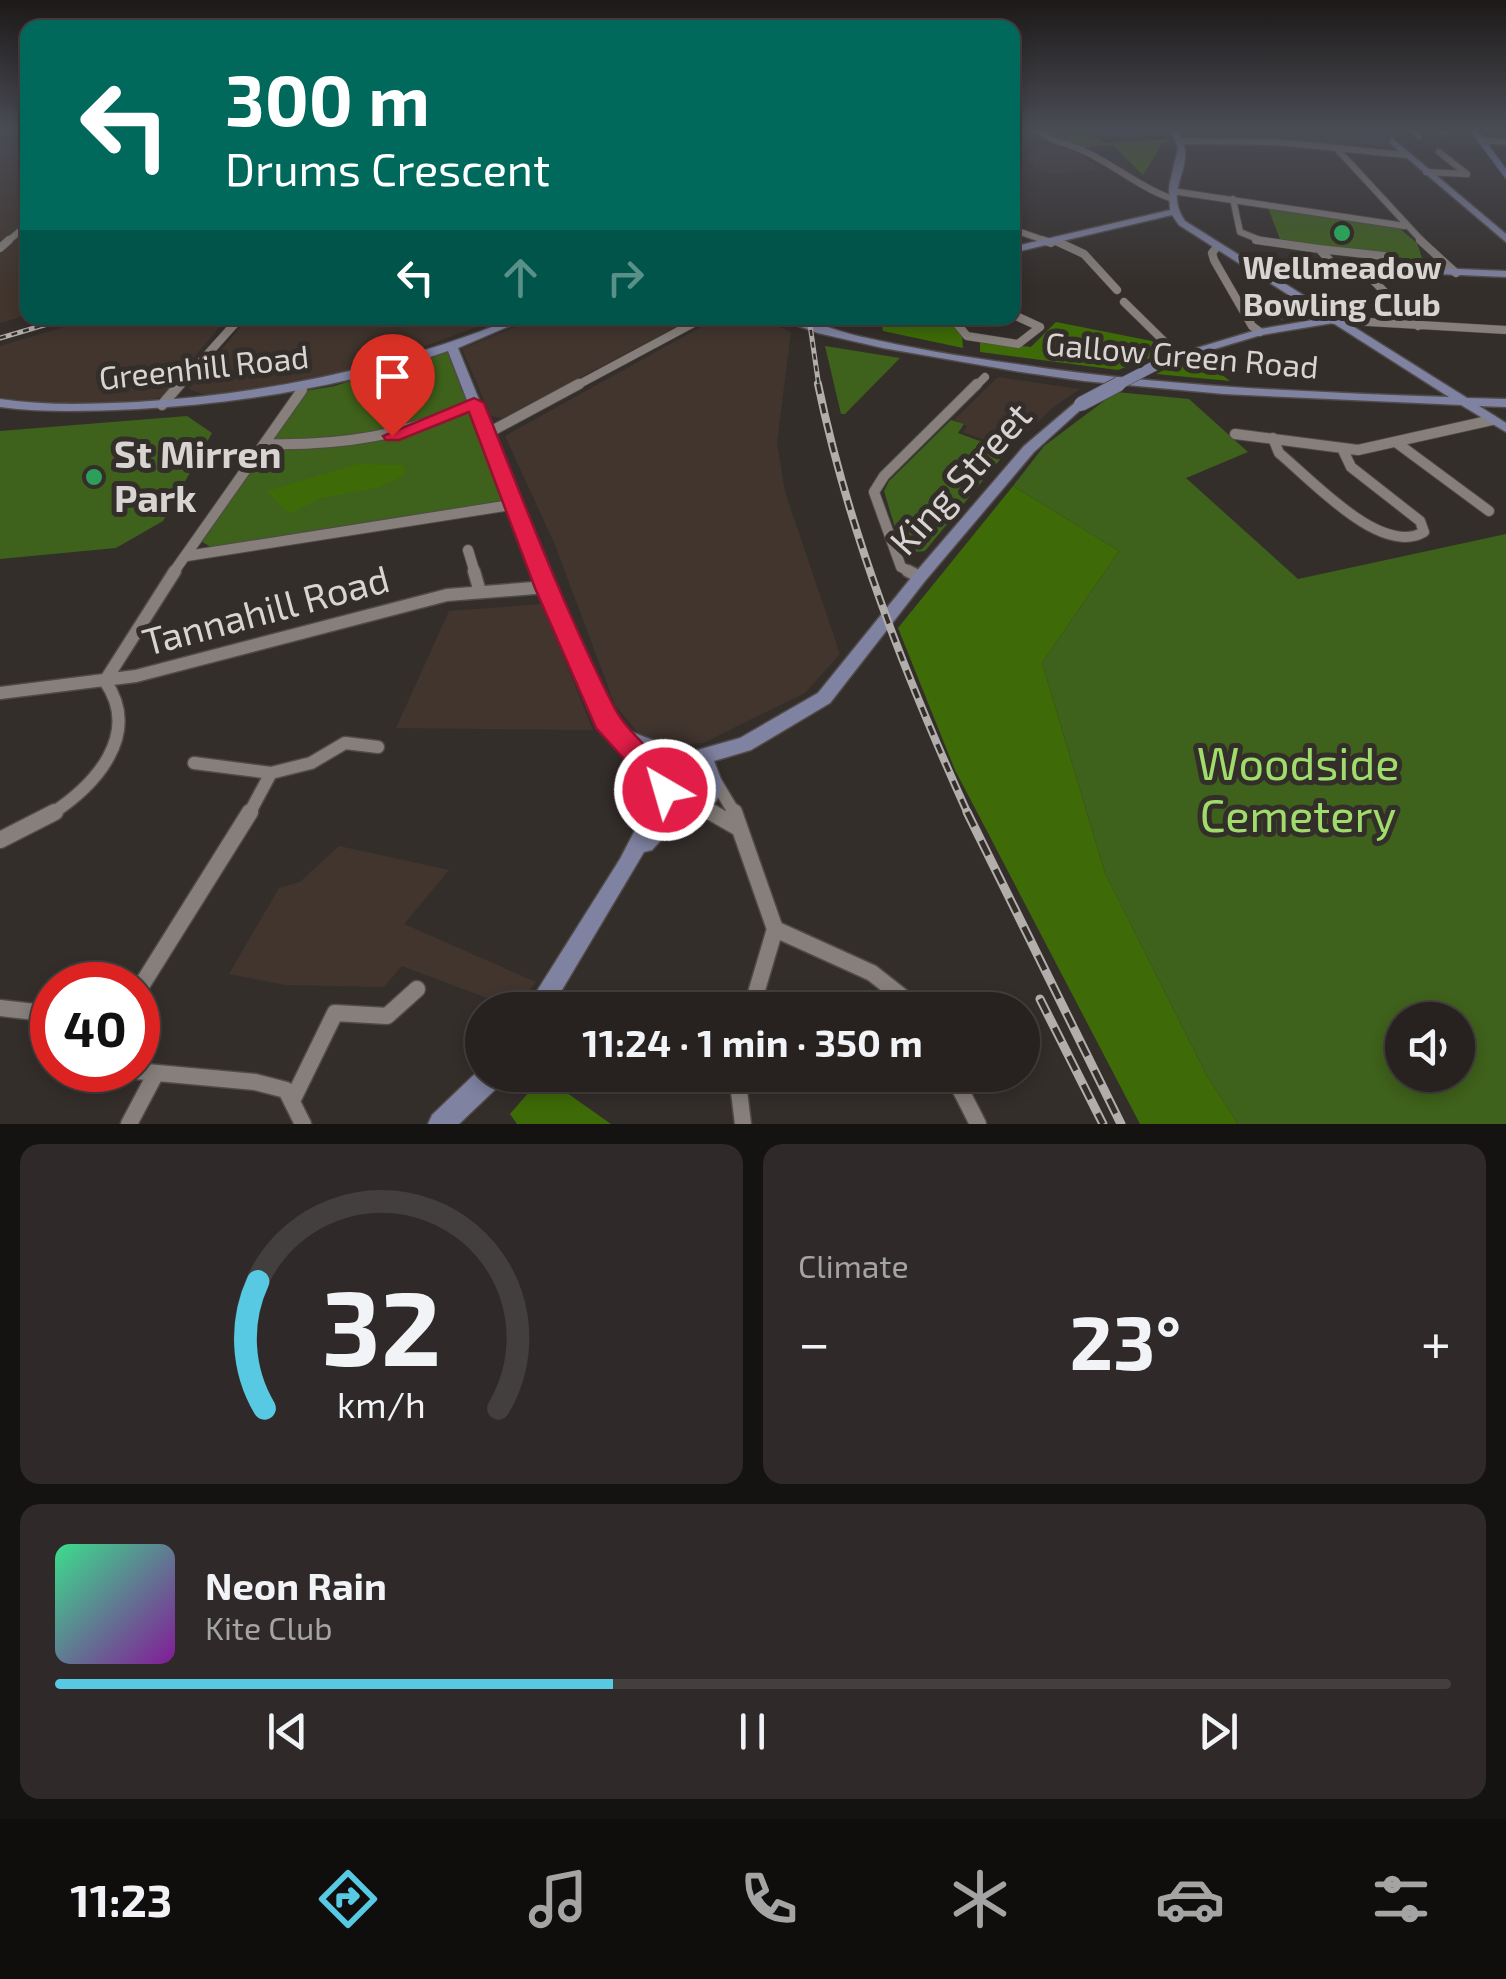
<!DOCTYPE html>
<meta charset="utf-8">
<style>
body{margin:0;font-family:"Exo 2",sans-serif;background:#2f2a29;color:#f1f3f6;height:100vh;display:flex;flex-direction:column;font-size:38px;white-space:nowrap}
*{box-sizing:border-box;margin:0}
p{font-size:32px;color:#a4a4a5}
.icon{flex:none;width:55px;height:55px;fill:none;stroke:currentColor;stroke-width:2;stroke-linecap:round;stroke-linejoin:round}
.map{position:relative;height:1124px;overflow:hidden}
.drawer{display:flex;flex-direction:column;gap:20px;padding:20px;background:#151312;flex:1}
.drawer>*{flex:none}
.banner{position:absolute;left:20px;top:20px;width:1000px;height:305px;border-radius:20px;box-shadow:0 5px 15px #0003,0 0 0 2px #433f3e;background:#00695c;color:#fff;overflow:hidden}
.buttons{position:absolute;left:1385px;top:1002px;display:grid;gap:20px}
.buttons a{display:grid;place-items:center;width:90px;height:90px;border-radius:50%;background:#272220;box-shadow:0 5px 15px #0003,0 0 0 2px #433f3e;font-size:50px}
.speed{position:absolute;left:30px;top:962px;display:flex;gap:20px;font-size:50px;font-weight:700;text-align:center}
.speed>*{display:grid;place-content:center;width:130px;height:130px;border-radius:50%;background:#272220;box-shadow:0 5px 15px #0003,0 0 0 2px #433f3e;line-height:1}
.speed .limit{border:15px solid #d22;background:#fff;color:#111}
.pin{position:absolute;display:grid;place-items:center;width:85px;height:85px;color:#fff;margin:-102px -42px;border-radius:50% 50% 50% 0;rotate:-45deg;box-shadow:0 0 10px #0007}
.pin .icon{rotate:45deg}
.me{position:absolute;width:110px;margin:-55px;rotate:322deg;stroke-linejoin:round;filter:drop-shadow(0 0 8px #0008)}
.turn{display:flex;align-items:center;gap:35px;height:210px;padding:0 40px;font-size:45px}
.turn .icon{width:130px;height:130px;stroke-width:2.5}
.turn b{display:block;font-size:70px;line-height:85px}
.lanes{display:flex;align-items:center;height:95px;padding:0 40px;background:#0003;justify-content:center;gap:50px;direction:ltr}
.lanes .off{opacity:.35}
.big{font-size:75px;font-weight:700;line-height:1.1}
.drawer .tile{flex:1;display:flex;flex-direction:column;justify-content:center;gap:15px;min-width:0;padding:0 35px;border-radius:20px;background:#2f2a29}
.drawer .dial{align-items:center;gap:0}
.dial svg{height:260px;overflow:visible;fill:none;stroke:#433f3e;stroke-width:7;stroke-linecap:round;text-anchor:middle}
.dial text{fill:#f1f3f6;stroke:none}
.song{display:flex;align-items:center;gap:30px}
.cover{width:120px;height:120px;border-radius:15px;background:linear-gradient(135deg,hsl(150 70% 55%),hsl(290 70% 35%))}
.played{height:10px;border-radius:5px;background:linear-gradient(90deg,#57c9e2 40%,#433f3e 40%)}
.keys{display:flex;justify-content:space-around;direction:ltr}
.heat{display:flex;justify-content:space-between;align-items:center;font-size:55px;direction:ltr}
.drawer .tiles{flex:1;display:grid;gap:20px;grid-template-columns:1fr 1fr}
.tile:last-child{grid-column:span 2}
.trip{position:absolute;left:465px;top:992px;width:575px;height:100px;border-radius:50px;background:#272220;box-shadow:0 5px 15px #0003,0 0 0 2px #433f3e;font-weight:700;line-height:100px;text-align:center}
.menu{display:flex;height:160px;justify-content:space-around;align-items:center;background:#100e0d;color:#a4a4a5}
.menu .icon{width:70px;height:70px}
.menu .active{color:#57c9e2}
.menu b{font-size:45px;color:#f1f3f6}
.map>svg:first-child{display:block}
.built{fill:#41352e}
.green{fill:#3e611b;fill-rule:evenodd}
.forest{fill:#3e6a08}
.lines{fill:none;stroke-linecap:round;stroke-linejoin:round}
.street-far4-casing{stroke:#504b48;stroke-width:8}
.street-far3-casing{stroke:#504b48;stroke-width:9}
.street-far2-casing{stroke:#504b48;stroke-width:12}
.street-far1-casing{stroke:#504b48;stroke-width:15}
.street-casing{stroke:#504b48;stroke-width:19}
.secondary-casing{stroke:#504b48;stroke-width:3}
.primary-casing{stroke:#504b48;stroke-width:2}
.street-far4{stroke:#867f7c;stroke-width:6}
.street-far3{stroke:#867f7c;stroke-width:8}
.street-far2{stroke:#867f7c;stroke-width:10}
.street-far1{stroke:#867f7c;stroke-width:12}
.street{stroke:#867f7c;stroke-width:16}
.secondary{fill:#7f82a1;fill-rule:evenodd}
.primary{fill:#7986c6;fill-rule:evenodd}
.rail-far2-casing{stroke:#b2aeac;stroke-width:5}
.rail-far1-casing{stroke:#b2aeac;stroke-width:8}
.rail-casing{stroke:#b2aeac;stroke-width:9}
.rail-far2{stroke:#342e2b;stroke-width:2.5;stroke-dasharray:6;stroke-linecap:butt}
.rail-far1{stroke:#342e2b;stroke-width:4;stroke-dasharray:10;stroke-linecap:butt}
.rail{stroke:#342e2b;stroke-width:5;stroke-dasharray:16;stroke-linecap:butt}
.secondary-bridge-far1-casing{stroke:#504b48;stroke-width:11;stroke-linecap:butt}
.secondary-bridge-casing{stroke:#504b48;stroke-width:16;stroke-linecap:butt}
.secondary-bridge-far1{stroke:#7f82a1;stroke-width:10}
.secondary-bridge{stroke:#7f82a1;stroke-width:14}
.wall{fill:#423d40}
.shaded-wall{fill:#363234}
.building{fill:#4d474b;stroke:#363234;stroke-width:2.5}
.route{fill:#e11d48;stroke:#92132f;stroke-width:2.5}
.leisure-dot{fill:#2e9e5b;stroke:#342e2b;stroke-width:4}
.labels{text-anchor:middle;stroke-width:10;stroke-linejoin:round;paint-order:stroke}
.far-poi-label{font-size:32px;font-weight:bold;fill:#d7d4d2;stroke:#342e2b}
.far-street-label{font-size:32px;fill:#d7d4d2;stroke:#342e2b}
.poi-label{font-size:38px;font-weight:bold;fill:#d7d4d2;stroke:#342e2b;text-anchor:start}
.street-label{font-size:38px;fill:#d7d4d2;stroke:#342e2b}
.near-park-label{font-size:45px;fill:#9fdc6b;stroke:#342e2b}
</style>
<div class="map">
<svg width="1506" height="1124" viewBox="0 0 1506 1124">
<rect width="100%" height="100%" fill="#342e2b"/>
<path class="built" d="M1181 129H1372L1393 151 1367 145H1357L1356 148 1231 139 1219 130Z
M27 143V315L0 323V147Z
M1046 144 1067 145 1101 169 1053 175 1037 169 1029 161 1030 155Z
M94 318H227L161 397 147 401 43 404 0 397V346Z
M248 318H501L391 359 298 386 208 396 189 389Z
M536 318H694L502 418 491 416 462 349Z
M717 318H759L791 332 777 443 785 492 840 654 805 693 703 743 671 745 640 735 615 705 555 545 505 436Z
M998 377 1080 389 1055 406 1008 449 963 432 967 426 954 420Z
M542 604 593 730 396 728 449 611Z
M339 846 449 870 404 924 536 982 516 1009 402 966 384 987 285 985 229 974 279 888 300 882Z"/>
<path class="green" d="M1268 208 1399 228 1417 243 1423 261 1280 239Z
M825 346 900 358 845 414H841Z
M447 349 507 501 211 547 202 542 305 391 335 386Z
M1116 392 1189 399 1248 452 1186 478 1298 579 1506 534V1124H1238L1207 1076 1105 873 1042 663 1119 551 1013 486 1044 446ZM1402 1020H1458V1075H1402Z
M187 416 212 433 163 521 116 548 0 559V431Z
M951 420 964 424 958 433 1007 451 925 551 916 552 898 538 884 491 889 481Z"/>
<path class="forest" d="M1078 129 1104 143 1172 139 1162 144 1143 175 1113 145 1082 147 1040 131Z
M919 318H947L962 334 963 348 883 331 881 322Z
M1056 322 1152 341 1163 353 1118 370 980 352V341L1031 347Z
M1195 354 1230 381 1156 374Z
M357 464 404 465V476L377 488 321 498 290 514 267 491Z
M1013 486 1119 551 1042 663 1105 873 1207 1076 1238 1124H1140L955 770 898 628Z
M543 1076 611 1124H517L510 1114Z"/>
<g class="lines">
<defs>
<path id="street-far4" d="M1036 129C1050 142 1069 143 1086 152 1116 166 1139 187 1170 198
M1411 129 1419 136
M1440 129 1445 133
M1480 140 1506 142
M1181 141 1277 142 1405 155
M1337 149 1423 242
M1426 172 1467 174 1439 152
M1172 191 1405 226
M1233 199 1240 232 1265 242
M1012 229 1049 242
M7 242 28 224"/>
<path id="street-far3" d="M1042 240 1051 243
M1256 240 1319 249 1336 267
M1420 240 1456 273
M1056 241 1084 254 1117 290
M0 248 9 240
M1216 248 1212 253 1214 260 1252 326 1260 332
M1319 249 1393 257
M1362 269 1418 326
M1124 302 1178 355
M952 318 967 336 1018 344 1040 327 1016 316
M1334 320 1506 330
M178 387 240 318
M574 387 703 318
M975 387 985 377"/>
<path id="street-far2" d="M162 405 180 384
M488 433 579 384
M1235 434 1358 450 1492 420
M1273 438 1279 453C1312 480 1381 557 1424 532L1420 521 1351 467 1342 448
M1397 443 1489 511
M264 444C339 446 407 436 475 403
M468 550 475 573
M187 556 517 504
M173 573 302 390
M913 573 901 567 874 492 884 476 977 384"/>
<path id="street-far1" d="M474 571 480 592
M908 571 920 577
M105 681 175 571
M0 693 136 676 447 595 547 587
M194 763 271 773 249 814
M271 773 311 763 345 743 378 747
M714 779 735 814
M693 804 717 814
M51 814C96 785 142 734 105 681"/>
<path id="street" d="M711 812 737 827
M734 812 775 929 751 1010
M0 840 55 812
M775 929 872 973 919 1010
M138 991 250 812
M0 1008 52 1014
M125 1070 255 1082 286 1090 303 1124
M737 1075 743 1124
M953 1075 978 1124
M292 1101 335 1013 387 1016 417 989
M129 1124 156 1073"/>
<path id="secondary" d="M1170 129H1177C1179 135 1183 139 1184 145 1191 172 1164 191 1185 221L1247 260 1506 271V277L1257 266 1467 398 1506 399V407L1479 406 1506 423V432L1461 405 1224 394 1084 381 1015 371 883 348 818 333 777 318C803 316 832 330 858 336 910 348 963 357 1016 364 1159 386 1304 392 1449 397L1333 323 1261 335 1168 363H1160V359L1260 329 1325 318 1179 225 1172 215 1012 253V247L1170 210 1169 187 1178 148Z
M1373 129H1381L1506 234V242Z
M515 318H528L458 348 555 587 613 715 626 730 683 751H694L740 738 818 693 915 573 1024 446 1077 401H1085L1087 404 1034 452 925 581 830 703 751 750 714 761 722 782C717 812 710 804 689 814 678 819 661 841 652 850L644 852 550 1010H525L620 859 656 790 597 720 539 587 448 351C348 386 243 403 138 409 92 411 46 413 0 407V399C46 406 91 404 137 402 269 394 394 367 515 318ZM648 754 665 761 660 768ZM689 767 697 770 702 777V789L691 796 681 794 675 784 678 773Z
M482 1067V1075H504L501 1084 459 1124H428L432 1115Z"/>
<path id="primary" d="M1469 129H1477L1506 169V179Z"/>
</defs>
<use href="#street-far4" class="street-far4-casing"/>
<use href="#street-far3" class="street-far3-casing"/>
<use href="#street-far2" class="street-far2-casing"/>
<use href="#street-far1" class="street-far1-casing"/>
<use href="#street" class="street-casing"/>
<use href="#secondary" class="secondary-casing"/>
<use href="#primary" class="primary-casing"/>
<use href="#street-far4" class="street-far4"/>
<use href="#street-far3" class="street-far3"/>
<use href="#street-far2" class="street-far2"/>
<use href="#street-far1" class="street-far1"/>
<use href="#street" class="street"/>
<use href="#secondary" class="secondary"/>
<use href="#primary" class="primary"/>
<defs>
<path id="rail-far2" d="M809 318 819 387
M0 338 68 318"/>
<path id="rail-far1" d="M818 384C849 533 906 677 968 814"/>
<path id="rail" d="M967 812 1121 1124
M1040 999 1103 1124"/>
</defs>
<use href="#rail-far2" class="rail-far2-casing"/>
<use href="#rail-far1" class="rail-far1-casing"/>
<use href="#rail" class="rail-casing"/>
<use href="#rail-far2" class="rail-far2"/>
<use href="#rail-far1" class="rail-far1"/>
<use href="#rail" class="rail"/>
<defs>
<path id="secondary-bridge-far1" d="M1114 387 1164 361"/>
<path id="secondary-bridge" d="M1081 404 1119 384"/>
</defs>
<use href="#secondary-bridge-far1" class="secondary-bridge-far1-casing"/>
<use href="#secondary-bridge" class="secondary-bridge-casing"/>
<use href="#secondary-bridge-far1" class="secondary-bridge-far1"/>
<use href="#secondary-bridge" class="secondary-bridge"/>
</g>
<path class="wall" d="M1240 129H1304L1296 137 1245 133Z
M1342 129H1395L1387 146 1358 143Z
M1270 301 1319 307 1314 316 1282 321 1266 310Z"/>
<path class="shaded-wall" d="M1319 307 1314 316 1282 321 1287 312Z"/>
<path class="building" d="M1301 296 1319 307 1287 312 1270 301Z"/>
<linearGradient id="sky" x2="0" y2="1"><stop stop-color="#1d1918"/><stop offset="0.45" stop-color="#4a4c55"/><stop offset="1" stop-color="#4a4c55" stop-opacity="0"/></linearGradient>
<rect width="1506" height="287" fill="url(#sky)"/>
<path class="route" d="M474 398 484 403C525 505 564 609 614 707 630 738 664 757 680 790L676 800 665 804 655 800 636 772 596 728 535 588 469 412 399 440H386L383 436Z"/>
<g class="leisure-dot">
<circle cx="1342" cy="233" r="10"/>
<circle cx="94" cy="477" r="10"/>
</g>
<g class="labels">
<g class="far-poi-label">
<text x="1342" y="279">Wellmeadow<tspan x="1342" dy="37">Bowling Club</tspan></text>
</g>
<g class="far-street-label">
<text transform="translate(1182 356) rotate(5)" y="11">Gallow Green Road</text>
<text transform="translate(204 368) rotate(-6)" y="11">Greenhill Road</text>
</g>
<g class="poi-label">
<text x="114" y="468">St Mirren<tspan x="114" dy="44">Park</tspan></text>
</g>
<g class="street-label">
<text transform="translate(961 479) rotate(-48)" y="13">King Street</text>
<text transform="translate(266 611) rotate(-15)" y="13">Tannahill Road</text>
</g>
<g class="near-park-label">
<text x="1298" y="780">Woodside<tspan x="1298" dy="52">Cemetery</tspan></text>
</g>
</g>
</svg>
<div class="buttons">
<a><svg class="icon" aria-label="sound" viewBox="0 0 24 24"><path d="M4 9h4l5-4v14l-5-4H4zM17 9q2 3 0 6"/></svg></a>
</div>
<div class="speed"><div class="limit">40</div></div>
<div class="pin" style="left:392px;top:436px;background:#d93025"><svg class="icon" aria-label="arrive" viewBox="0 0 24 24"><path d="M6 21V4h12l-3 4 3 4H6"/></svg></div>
<svg class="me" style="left:665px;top:790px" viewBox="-20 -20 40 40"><circle r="17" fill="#e11d48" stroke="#fff" stroke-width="3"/><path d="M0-11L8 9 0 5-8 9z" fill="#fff"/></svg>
<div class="trip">11:24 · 1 min · 350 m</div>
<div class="banner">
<div class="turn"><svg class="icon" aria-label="left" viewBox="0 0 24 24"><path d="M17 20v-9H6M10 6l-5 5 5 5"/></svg><div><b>300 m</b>Drums Crescent</div></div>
<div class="lanes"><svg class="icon" aria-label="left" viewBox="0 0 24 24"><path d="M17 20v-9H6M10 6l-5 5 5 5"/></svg><svg class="icon off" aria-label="ahead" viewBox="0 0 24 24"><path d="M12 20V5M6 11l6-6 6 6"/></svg><svg class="icon off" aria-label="right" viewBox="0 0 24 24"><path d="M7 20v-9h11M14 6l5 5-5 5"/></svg></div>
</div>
</div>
<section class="drawer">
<div class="tiles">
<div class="tile dial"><svg viewBox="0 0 100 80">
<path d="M14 69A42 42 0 1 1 86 69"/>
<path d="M14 69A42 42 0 0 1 12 30" stroke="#57c9e2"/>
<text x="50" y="56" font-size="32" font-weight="700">32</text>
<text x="50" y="72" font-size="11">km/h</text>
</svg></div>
<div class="tile"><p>Climate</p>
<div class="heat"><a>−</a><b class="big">23°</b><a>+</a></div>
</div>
<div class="tile">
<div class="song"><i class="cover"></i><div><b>Neon Rain</b><p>Kite Club</p></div></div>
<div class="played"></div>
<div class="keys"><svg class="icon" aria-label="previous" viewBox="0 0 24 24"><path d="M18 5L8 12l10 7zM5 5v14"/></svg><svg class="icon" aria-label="pause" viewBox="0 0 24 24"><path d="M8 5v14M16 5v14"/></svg><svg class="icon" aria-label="next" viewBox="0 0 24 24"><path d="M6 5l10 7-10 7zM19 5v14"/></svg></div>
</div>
</div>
</section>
<nav class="menu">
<b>11:23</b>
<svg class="icon active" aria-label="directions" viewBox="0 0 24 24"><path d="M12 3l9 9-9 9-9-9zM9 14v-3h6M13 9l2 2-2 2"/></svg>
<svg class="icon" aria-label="music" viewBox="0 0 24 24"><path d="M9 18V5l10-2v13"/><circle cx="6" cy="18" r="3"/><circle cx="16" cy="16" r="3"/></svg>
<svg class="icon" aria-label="phone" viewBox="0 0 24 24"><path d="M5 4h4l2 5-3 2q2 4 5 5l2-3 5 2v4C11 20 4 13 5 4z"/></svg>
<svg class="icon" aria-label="climate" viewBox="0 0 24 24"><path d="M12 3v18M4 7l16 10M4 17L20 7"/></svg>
<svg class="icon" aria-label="car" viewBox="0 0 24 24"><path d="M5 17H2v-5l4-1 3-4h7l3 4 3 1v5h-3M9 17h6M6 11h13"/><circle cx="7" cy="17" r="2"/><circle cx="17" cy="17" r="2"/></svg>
<svg class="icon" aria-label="filters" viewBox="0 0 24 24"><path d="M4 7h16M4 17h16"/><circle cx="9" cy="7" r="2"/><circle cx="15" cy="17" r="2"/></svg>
</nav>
